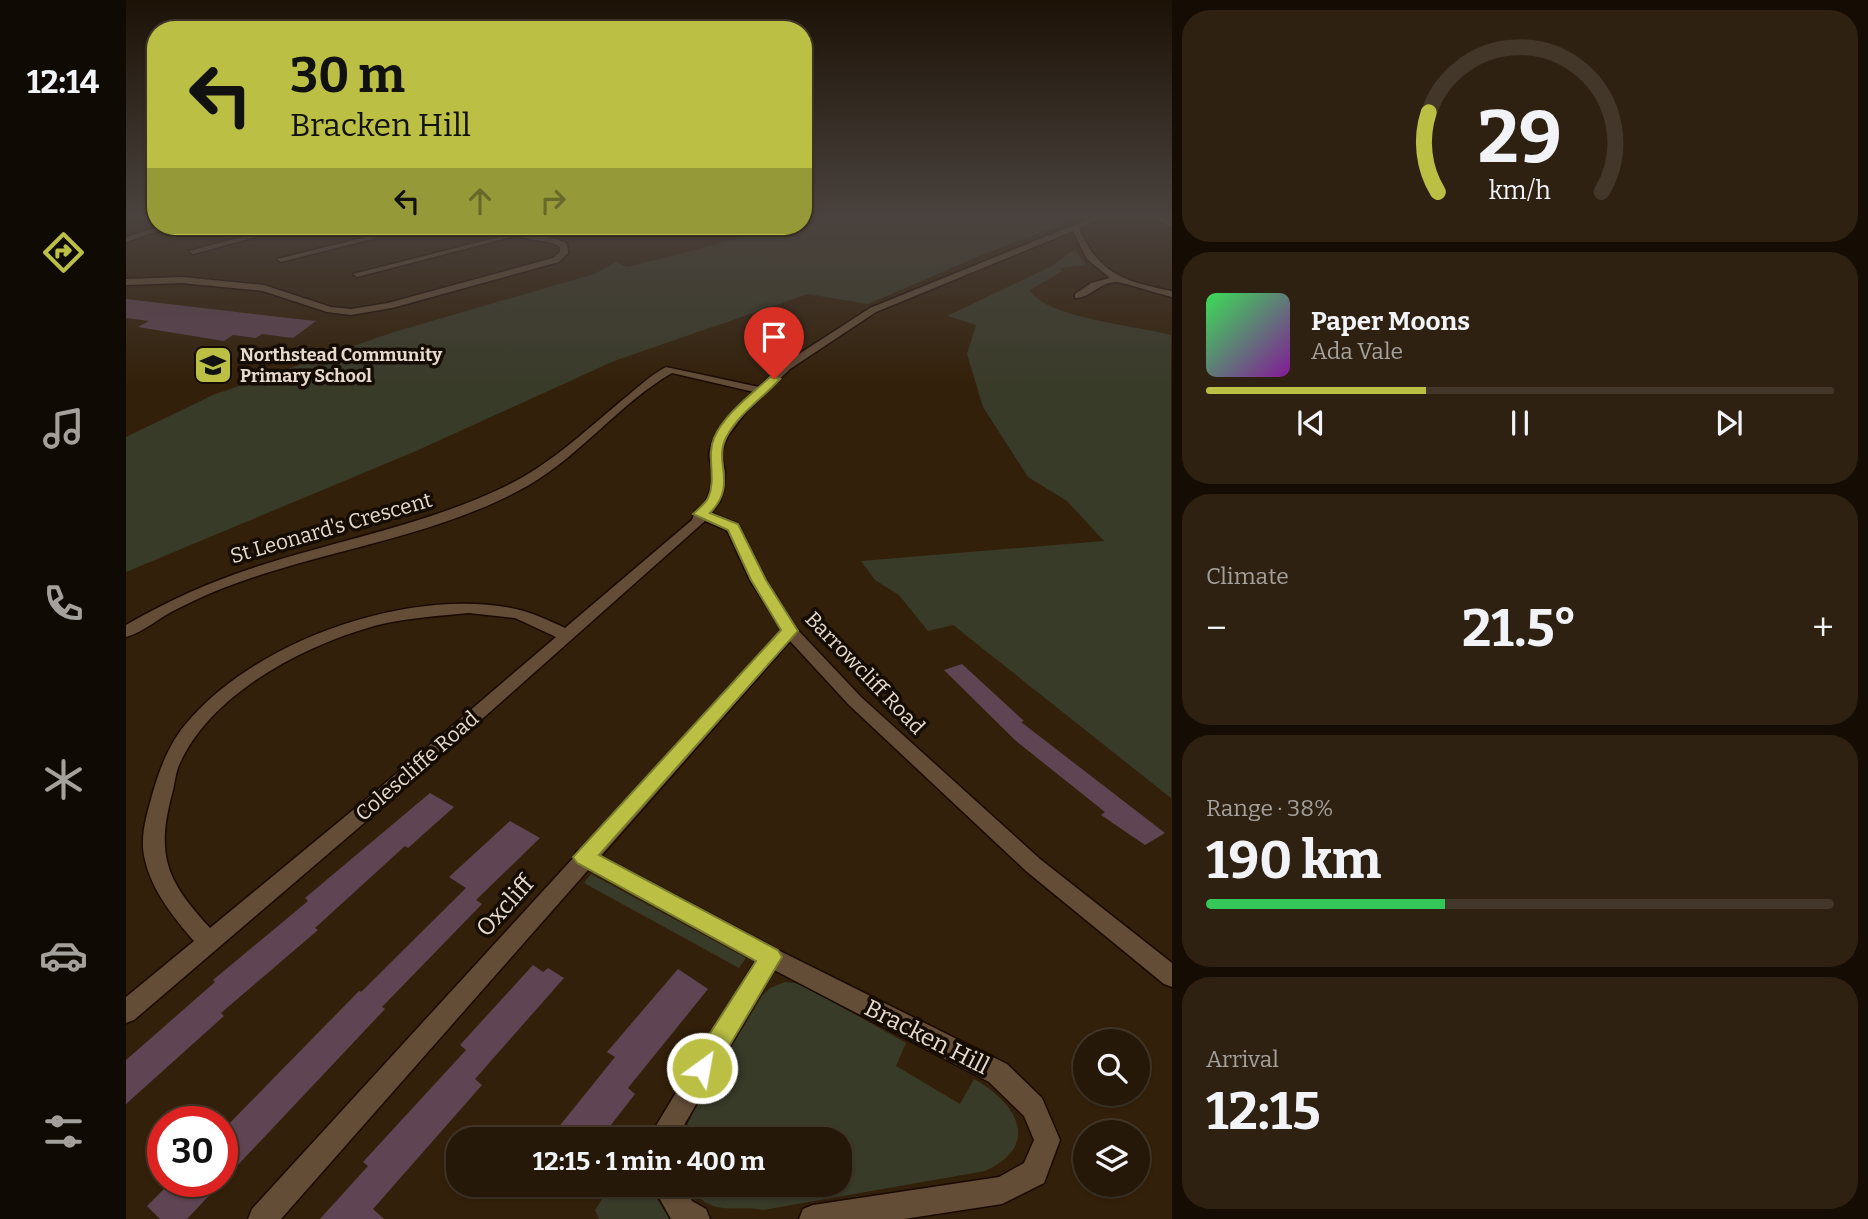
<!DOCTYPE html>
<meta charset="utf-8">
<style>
body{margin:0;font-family:Bitter,serif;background:#2e2112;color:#f1f3f6;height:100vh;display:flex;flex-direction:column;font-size:26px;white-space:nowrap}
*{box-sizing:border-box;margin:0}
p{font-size:23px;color:#a4a09c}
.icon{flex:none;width:38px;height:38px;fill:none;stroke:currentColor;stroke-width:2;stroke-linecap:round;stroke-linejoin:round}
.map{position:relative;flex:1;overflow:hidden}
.details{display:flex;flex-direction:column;gap:10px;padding:10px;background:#150d04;width:696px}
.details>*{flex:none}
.banner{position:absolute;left:21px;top:21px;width:665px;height:214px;border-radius:28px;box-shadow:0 2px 5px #0004,0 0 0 2px #423729;background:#bbc045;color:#111;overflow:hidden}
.buttons{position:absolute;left:947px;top:1029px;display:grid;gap:14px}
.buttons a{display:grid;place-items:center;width:77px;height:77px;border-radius:50%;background:#261808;box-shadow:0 2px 5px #0004,0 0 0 2px #423729;font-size:35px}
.speed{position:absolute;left:21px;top:1106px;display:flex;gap:14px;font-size:35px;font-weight:700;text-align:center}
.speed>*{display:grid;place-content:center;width:91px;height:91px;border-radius:50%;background:#261808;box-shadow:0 2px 5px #0004,0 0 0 2px #423729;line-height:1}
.speed .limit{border:10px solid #d22;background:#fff;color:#111}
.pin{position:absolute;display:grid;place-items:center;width:60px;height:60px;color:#fff;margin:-72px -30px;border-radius:50% 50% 50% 0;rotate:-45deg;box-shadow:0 0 7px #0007}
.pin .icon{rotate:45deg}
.me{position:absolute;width:77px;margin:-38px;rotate:32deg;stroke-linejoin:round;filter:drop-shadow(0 0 5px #0008)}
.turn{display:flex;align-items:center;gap:24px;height:147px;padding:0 28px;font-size:32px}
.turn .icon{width:91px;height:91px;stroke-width:2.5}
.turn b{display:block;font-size:49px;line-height:60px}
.lanes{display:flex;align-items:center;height:66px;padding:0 28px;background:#0003;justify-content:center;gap:35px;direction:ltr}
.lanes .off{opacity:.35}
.big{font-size:52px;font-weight:700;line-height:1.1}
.details .widget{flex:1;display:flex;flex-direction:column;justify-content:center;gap:10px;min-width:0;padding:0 24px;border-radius:28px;background:#2e2112}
.details .dial{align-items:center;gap:0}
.dial svg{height:182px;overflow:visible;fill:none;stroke:#423729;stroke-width:7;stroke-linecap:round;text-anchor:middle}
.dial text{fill:#f1f3f6;stroke:none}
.song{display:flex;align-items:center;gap:21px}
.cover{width:84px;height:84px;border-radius:10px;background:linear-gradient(135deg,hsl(130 70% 55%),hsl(290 70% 35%))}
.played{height:7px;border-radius:4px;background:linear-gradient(90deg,#bbc045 35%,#423729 35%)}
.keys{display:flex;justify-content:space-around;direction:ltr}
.heat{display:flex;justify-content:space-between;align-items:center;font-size:38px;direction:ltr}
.charge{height:10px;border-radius:5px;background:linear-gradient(90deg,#34c759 38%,#423729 0)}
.trip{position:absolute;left:320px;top:1127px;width:406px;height:70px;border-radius:28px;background:#261808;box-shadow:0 2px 5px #0004,0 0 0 2px #423729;font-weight:700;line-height:70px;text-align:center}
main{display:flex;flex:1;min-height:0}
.dock{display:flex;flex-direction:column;width:126px;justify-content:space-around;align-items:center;background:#0f0a03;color:#a4a09c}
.dock .icon{width:49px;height:49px}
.dock .current{color:#bbc045}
.dock b{font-size:32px;color:#f1f3f6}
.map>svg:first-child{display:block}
.green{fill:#393b29}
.building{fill:#5f4454}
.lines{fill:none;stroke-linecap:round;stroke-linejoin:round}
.street-casing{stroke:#1a0900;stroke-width:3}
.street{fill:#634d37;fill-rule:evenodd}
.route{fill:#bbc045;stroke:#7a7d2d;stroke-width:2}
.labels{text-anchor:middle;stroke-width:7;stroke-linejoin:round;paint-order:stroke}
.far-poi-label{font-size:18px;font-weight:bold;fill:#e7dacd;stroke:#150c04;text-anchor:start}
.street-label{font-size:21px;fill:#e7dacd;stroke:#150c04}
.near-street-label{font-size:24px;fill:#e7dacd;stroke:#150c04}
</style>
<main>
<nav class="dock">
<b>12:14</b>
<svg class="icon current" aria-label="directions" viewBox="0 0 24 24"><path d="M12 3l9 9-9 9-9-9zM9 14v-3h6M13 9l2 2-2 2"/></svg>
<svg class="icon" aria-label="music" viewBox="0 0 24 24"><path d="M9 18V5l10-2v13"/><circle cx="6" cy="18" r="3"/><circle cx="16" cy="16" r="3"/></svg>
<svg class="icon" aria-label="phone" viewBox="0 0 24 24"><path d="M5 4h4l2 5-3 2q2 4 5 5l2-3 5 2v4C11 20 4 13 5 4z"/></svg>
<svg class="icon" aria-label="climate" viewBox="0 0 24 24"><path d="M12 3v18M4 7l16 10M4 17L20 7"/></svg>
<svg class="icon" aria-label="car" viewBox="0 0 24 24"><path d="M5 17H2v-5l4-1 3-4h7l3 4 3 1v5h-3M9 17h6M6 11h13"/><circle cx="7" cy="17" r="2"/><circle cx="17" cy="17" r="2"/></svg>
<svg class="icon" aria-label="filters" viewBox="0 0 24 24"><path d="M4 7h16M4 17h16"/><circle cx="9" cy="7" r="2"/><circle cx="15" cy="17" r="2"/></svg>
</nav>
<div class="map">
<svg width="1046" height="1219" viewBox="0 0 1046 1219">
<rect width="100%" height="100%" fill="#33200a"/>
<path class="green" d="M699 216H960L863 252 742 304 682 294 488 361 290 451 0 572V437L87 395 268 332 468 274 490 262 501 267 663 226H677V222Z
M949 249 960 265 934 268 936 271 904 290C918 318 1014 326 1045 335V798L827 625 802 631 773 595 749 580 735 561 978 541 941 501 902 477 857 407 841 354 850 325 821 316 924 267Z
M465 874 620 958 613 968 458 883Z
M659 982 675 984 780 1043 770 1066 834 1104 848 1079C891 1103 916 1145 859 1171L637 1210C605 1204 587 1219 562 1185H714V1139H555L569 1108 636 996 644 988Z
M485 1185H522L544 1219H473L469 1210Z"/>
<path class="building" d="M0 299 162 318 190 321 167 338 136 334 130 338 107 335 98 341 12 327 23 321 0 318Z
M836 664 898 721 895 722 1039 833 1019 845 975 815 979 812 890 741 818 670Z
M304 793 328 807 282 848 279 846 189 928 192 930 95 1013 98 1016 0 1104V1060L89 982 87 980 182 901 179 898Z
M384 821 414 838 350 900 356 904 256 1007 259 1009 61 1219H34L21 1206 46 1181H96V1131L233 991 235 992 340 888 323 877Z
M407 965 417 972 422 968 438 978 349 1079 356 1085 247 1209 258 1219H194L242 1166 237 1162 340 1050 334 1045Z
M552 969 582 989 502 1088 509 1094 474 1139H423L489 1057 481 1052Z"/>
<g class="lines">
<defs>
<path id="street" d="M970 216H980L953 228C972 274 1000 282 1046 291V297C1033 294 1000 283 990 282 974 282 963 299 949 298V294L965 283 984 278 961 259 947 231 750 312 664 369 619 413 601 437 595 453 599 472 598 489 594 501 585 513 612 524 640 580 670 628 735 697 914 859 1046 963V987L1038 984 900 871 723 705 664 641 475 856 652 950 881 1064 916 1098 934 1140 918 1183 876 1204 778 1219H673L677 1209 687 1205 873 1177 898 1163 908 1140 898 1116 863 1082 648 970 550 1139H522L630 960 463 869 155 1219H122L126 1209 448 857 451 851 455 850 656 630 624 580 601 530 579 521 258 806 8 1020 0 1023V997L68 941C48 918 26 891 19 860 13 838 21 814 27 792 35 765 45 739 65 718 136 638 286 587 390 609 408 613 424 621 439 628L566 520 569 511C582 506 587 486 586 472 586 465 582 458 584 450 589 427 611 408 628 392L546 373C494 403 456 454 403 485 310 538 199 549 100 587 84 593 67 601 51 609 34 617 18 632 0 637V625C43 600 88 580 136 565 217 539 301 524 378 487 422 466 457 433 494 402 509 390 523 376 540 367L633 387 656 365 744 308ZM343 613 389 618 430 637 244 796 84 928C42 882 29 857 46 794 49 784 49 773 54 763 86 693 177 646 248 626 279 618 311 616 343 613Z
M1023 216H1033L1046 222V227Z
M36 226H47L0 242V237Z
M158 226H171L67 254 63 251Z
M284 226H297L155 262 151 259Z
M344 226H360L431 239 441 244 442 253 433 262 266 308 225 315 201 312 137 291 56 283 0 285V279L56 277 138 285 205 307 225 309 262 303 427 258 434 252V247L426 243 389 236 231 277 227 274 381 235Z
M516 226H524L525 228 549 226 547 232 522 233Z
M526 1185H556L566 1201 580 1209 584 1219H545Z"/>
</defs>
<use href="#street" class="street-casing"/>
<use href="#street" class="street"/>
</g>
<linearGradient id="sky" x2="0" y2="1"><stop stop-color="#1c1206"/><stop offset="0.56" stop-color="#4a423e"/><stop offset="1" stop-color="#4a423e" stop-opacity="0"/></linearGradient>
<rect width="1046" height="386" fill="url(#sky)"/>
<path class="route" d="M644 377 654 379C637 398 613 413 601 436 586 463 613 483 584 513L612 524 640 580 672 631 473 855 652 950 656 957 585 1077 576 1080 567 1077 564 1068 567 1060 630 961 451 863 447 857 655 630 625 580 602 530 567 514C572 509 579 504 582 498 591 478 580 457 588 438 598 414 626 394 644 377Z"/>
<defs>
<symbol id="school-square" viewBox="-11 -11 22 22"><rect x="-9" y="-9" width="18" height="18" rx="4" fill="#bbc045" stroke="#150c04"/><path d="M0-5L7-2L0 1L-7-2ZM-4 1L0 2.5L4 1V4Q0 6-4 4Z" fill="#111"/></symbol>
</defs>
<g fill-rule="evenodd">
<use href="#school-square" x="65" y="343" width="44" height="44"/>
</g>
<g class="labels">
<g class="far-poi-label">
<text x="114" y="361">Northstead Community<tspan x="114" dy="21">Primary School</tspan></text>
</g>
<g class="street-label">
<text transform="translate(205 528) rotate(-16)" y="7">St Leonard's Crescent</text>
<text transform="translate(739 673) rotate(46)" y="7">Barrowcliff Road</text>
<text transform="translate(291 766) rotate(-41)" y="7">Colescliffe Road</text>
</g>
<g class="near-street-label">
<text transform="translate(379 906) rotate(-48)" y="8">Oxcliff</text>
<text transform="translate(801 1037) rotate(27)" y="8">Bracken Hill</text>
</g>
</g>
</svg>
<div class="buttons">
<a><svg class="icon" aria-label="search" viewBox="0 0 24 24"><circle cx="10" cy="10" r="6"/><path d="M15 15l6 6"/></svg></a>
<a><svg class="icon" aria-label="layers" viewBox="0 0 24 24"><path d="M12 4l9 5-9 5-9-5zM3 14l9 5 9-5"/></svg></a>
</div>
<div class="speed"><div class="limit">30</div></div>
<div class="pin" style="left:648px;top:379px;background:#d93025"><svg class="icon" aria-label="arrive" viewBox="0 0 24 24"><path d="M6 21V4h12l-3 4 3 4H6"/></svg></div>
<svg class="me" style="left:576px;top:1068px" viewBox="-20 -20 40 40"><circle r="17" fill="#bbc045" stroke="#fff" stroke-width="3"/><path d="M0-11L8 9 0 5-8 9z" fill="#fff"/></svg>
<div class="trip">12:15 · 1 min · 400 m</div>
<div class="banner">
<div class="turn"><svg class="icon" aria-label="left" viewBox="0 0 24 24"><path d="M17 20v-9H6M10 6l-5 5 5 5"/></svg><div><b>30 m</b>Bracken Hill</div></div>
<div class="lanes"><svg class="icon" aria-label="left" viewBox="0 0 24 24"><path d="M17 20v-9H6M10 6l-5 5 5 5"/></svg><svg class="icon off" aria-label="ahead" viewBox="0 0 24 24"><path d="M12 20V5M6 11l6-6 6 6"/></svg><svg class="icon off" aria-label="right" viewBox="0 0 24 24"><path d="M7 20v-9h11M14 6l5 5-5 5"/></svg></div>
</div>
</div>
<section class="details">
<div class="widget dial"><svg viewBox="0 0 100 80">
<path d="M14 69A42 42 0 1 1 86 69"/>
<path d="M14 69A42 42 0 0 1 10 34" stroke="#bbc045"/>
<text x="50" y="56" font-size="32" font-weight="700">29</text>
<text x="50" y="72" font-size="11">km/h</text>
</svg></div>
<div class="widget">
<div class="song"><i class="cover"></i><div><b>Paper Moons</b><p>Ada Vale</p></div></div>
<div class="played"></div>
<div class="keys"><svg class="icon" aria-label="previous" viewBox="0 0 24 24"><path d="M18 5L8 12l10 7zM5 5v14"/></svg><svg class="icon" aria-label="pause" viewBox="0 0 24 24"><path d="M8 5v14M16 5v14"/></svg><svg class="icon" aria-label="next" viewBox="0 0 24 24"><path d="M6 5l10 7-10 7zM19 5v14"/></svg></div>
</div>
<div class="widget"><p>Climate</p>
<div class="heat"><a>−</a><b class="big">21.5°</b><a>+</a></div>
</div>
<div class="widget"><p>Range · 38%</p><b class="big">190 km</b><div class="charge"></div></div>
<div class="widget"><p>Arrival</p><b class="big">12:15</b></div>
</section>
</main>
